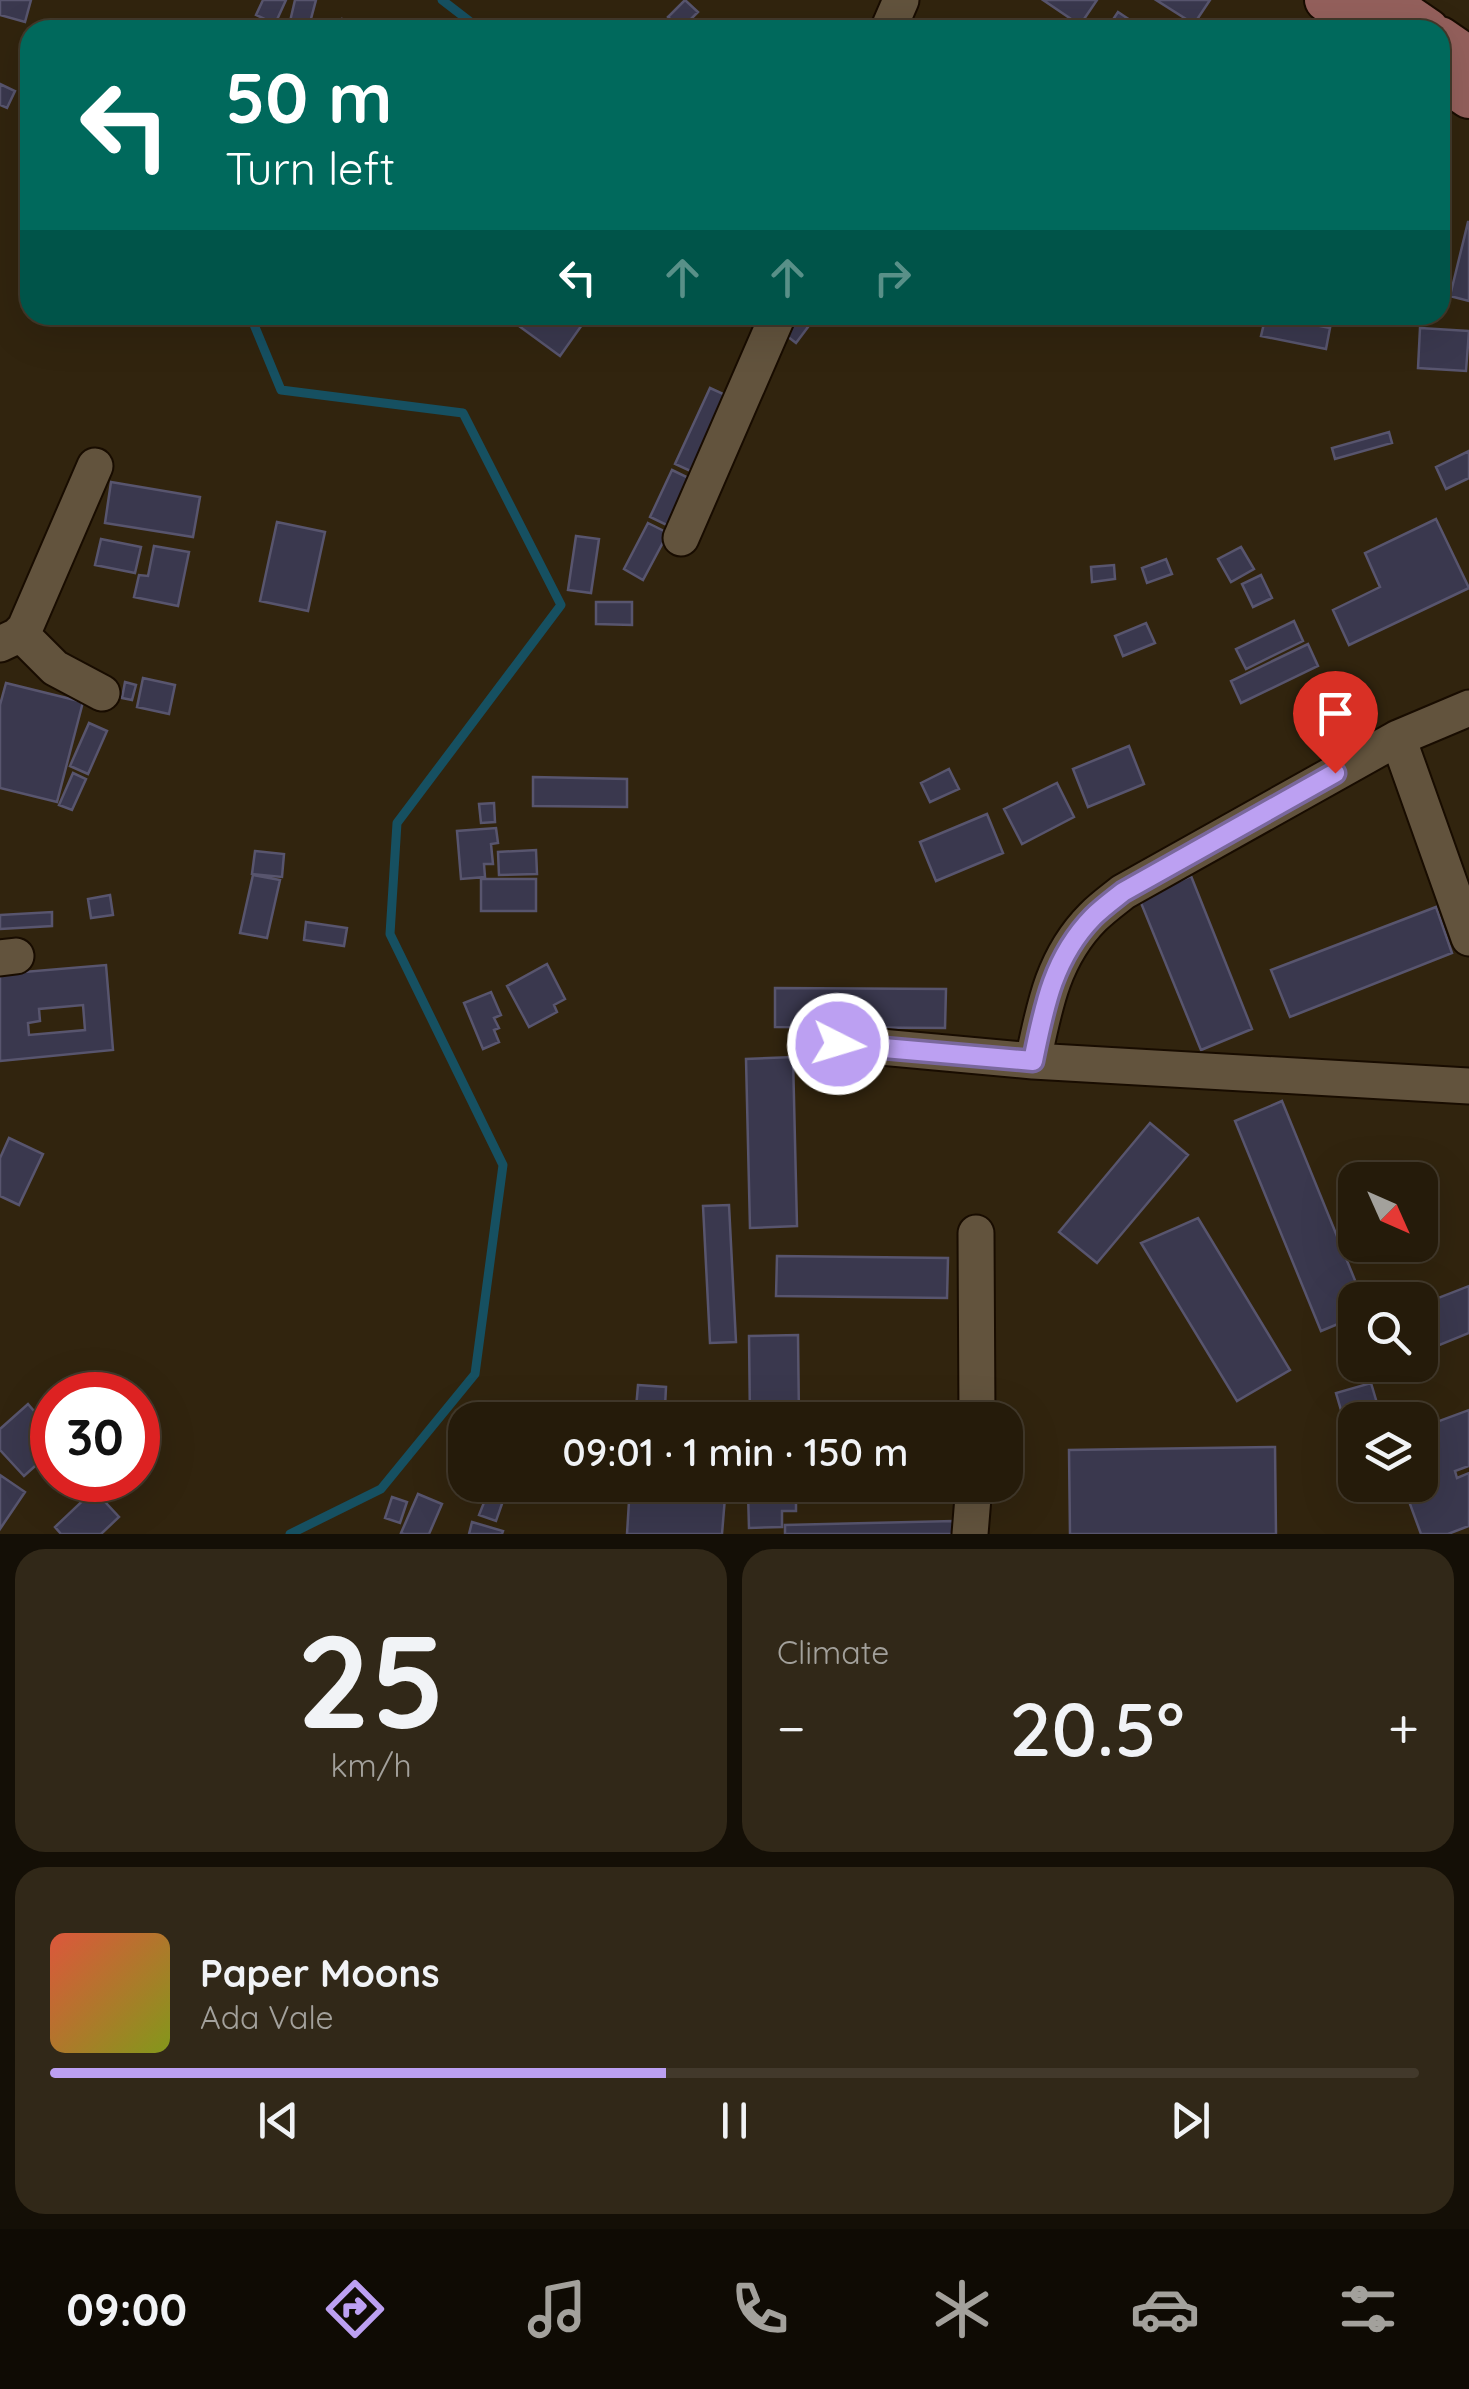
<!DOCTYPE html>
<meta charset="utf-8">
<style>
body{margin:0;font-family:Quicksand,sans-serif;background:#312818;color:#f1f3f6;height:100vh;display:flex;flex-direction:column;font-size:38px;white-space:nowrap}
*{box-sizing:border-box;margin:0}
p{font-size:32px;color:#a3a19c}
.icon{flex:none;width:55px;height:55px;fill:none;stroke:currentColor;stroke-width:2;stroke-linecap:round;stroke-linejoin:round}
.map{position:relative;height:1534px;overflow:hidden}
.sheet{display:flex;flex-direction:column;gap:15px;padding:15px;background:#140f06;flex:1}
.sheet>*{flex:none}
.guide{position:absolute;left:20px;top:20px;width:1430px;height:305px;border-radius:30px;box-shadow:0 10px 40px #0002,0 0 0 2px #42392b;background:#00695c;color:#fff;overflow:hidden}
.needle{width:65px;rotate:135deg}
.tools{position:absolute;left:1338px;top:1162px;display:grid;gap:20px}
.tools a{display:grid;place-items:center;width:100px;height:100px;border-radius:20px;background:#251b0a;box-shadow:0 10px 40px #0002,0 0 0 2px #42392b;font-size:50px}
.speed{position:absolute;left:30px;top:1372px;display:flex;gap:20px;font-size:50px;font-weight:700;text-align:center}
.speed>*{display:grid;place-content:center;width:130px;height:130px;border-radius:50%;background:#251b0a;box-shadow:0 10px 40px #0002,0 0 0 2px #42392b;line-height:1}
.speed .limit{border:15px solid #d22;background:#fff;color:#111}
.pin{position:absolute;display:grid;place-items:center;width:85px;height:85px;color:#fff;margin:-102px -42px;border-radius:50% 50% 50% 0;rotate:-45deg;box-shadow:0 0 10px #0007}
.pin .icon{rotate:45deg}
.me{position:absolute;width:110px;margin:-55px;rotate:95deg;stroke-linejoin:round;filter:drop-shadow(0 0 8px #0008)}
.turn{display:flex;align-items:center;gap:35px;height:210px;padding:0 40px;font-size:45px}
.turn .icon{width:130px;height:130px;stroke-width:2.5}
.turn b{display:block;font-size:70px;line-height:85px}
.lanes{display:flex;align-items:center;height:95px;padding:0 40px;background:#0003;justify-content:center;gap:50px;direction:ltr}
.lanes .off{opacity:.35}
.big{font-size:75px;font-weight:600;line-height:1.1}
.sheet .widget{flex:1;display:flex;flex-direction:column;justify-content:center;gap:15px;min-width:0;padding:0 35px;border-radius:30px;background:#312818}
.sheet .dial{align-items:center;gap:0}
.dial b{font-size:130px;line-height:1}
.song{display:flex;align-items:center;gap:30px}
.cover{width:120px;height:120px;border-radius:15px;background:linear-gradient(135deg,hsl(10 70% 55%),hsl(70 70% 35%))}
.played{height:10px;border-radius:5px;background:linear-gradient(90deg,#bca0f2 45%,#42392b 45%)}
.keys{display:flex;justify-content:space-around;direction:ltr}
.heat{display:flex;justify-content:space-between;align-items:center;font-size:55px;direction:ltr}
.sheet .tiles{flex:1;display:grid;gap:15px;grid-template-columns:1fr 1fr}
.widget:last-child{grid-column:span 2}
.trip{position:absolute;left:448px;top:1402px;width:575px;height:100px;border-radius:30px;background:#251b0a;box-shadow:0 10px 40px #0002,0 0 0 2px #42392b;font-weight:600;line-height:100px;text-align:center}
.menu{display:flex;height:160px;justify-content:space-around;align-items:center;background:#0f0b04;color:#a3a19c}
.menu .icon{width:70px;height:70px}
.menu .selected{color:#bca0f2}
.menu b{font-size:45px;color:#f1f3f6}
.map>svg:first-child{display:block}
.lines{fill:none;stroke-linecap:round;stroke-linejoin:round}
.stream{stroke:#165061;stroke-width:9}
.building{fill:#3a384e;stroke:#58556e;stroke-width:2.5;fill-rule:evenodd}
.minor-casing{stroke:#180c00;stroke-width:39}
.major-casing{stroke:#180c00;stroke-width:46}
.minor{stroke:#62533d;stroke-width:35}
.major{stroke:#94605c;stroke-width:42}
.route-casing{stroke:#7a689d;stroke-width:25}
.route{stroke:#bca0f2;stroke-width:18}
</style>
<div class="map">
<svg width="1469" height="1534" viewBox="0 0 1469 1534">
<rect width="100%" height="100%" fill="#31240e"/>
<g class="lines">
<path class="stream" d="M442 0 481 30
M250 315 281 390 463 413 561 605 397 823 390 934 503 1165 475 1374 381 1489 290 1534"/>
</g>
<path class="building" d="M0 0H31L25 22 0 15Z
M263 0H286L275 24 256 15Z
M295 0H316L308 30H288Z
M685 0 698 12 681 29 668 17Z
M1043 0H1097L1080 25Z
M1156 0H1210L1194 24Z
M1118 12 1145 30H1106Z
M342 19 374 26 373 30H340Z
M0 84 15 91 7 108 0 105Z
M1468 222H1469V301L1450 296Z
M504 315H589L560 356Z
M783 315H817L796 343 774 326Z
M1266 315 1330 328 1326 349 1261 336Z
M1420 328 1469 331 1466 371 1418 368Z
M710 388 730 397 695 473 675 464Z
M1389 432 1392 443 1335 459 1332 448Z
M1469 451V478L1446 489 1436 467Z
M672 470 693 480 671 527 650 517Z
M111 482 200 497 193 537 105 523Z
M1436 519 1469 588 1349 645 1333 610 1380 587 1365 553Z
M277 522 325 532 308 611 260 601Z
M648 523 668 533 643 580 624 569Z
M576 536 599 539 591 593 568 590Z
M101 539 141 547 135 573 95 565Z
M154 546 189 552 178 606 134 597 139 575 148 576Z
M1241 547 1254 569 1231 582 1218 559Z
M1166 559 1172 574 1147 583 1142 568Z
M1114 565 1115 579 1092 582 1091 567Z
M1261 575 1272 598 1253 607 1242 584Z
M596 602H632V625L596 624Z
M1294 621 1303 641 1246 669 1236 649Z
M1146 623 1155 643 1123 656 1115 636Z
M1308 644 1318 666 1241 703 1231 681Z
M143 678 175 685 169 714 137 707Z
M125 682 136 685 132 700 122 698Z
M6 683 83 702 57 802 0 788V705Z
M89 723 107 731 88 774 70 766Z
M1129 746 1144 784 1088 807 1073 769Z
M949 769 959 789 930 802 921 783Z
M73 773 86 779 72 810 59 805Z
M533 777 627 779V807L533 806Z
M1057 783 1074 817 1022 844 1004 809Z
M494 803 495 822 481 823 479 804Z
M987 814 1003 853 936 881 920 842Z
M496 828 498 843 491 844 493 864H484L485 877 461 879 457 831Z
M536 850 537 874 499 875 498 852Z
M255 851 284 854 282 877 252 874Z
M253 875 280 880 267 938 240 933Z
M1191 876 1252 1029 1201 1050 1139 898Z
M481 879H536V911H481Z
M110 895 113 915 91 918 88 899Z
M1436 907 1452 953 1290 1017 1271 970Z
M52 912V926L0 929V915Z
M306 922 347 928 344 946 304 940Z
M547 964 565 999 554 1005 557 1012 529 1027 507 986Z
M106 965 113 1050 0 1061V974ZM83 1005 85 1030 29 1035 28 1023 40 1021 39 1009Z
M775 988 946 989 945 1028 775 1027Z
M491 992 501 1015 494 1018 499 1028 494 1030 499 1042 483 1049 464 1003Z
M793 1057 797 1226 750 1228 746 1059Z
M1282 1101 1363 1300H1355V1317L1321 1331 1235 1121Z
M1150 1123 1188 1155 1097 1263 1059 1232Z
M9 1138 43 1154 19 1205 0 1196V1158Z
M729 1205 736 1342 710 1343 703 1206Z
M1198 1218 1290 1370 1237 1401 1141 1243Z
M777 1256 948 1258 947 1298 776 1296Z
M1469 1286V1333L1420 1353V1305Z
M798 1335 799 1420H750L749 1336Z
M1371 1383 1382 1420H1355V1443L1351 1444 1336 1393Z
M638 1385 666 1387 665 1407 732 1412 731 1420H635Z
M28 1404 52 1432V1451L24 1476 0 1450V1429Z
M1469 1410V1466L1455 1471 1457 1478 1469 1473V1526L1448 1534H1421L1403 1485H1420V1428Z
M1275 1447 1276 1534H1070L1069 1450Z
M0 1475 25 1492 0 1529Z
M630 1485H726L722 1534H627Z
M94 1490 119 1517 101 1534H61L55 1527Z
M796 1491V1511H782V1527L749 1528 748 1493Z
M418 1494 442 1504 429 1534H404L401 1533Z
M487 1495 503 1501 496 1521 479 1515Z
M392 1497 407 1502 400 1523 385 1518Z
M953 1521 954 1534H785V1525Z
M472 1522 503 1531 502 1534H469Z"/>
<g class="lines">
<defs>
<path id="minor" d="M888 30 901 0
M681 538 778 315
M20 633 55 668 102 693
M0 644 17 636 25 628 95 466
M1398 738 1469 938
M0 958 16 956
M837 1043 1033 1061 1469 1086
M1033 1061C1044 1007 1053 957 1093 917 1102 908 1113 900 1123 892L1398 738 1469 708
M976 1233 977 1420
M970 1534 974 1485"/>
<path id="major" d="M1326 0 1371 30
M1384 0 1428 30
M1440 38 1469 58
M1440 77 1469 97"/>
</defs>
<use href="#minor" class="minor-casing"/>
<use href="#major" class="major-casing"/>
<use href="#minor" class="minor"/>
<use href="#major" class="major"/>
</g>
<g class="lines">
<defs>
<path id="route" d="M838 1044 1033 1061C1044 1007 1053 958 1093 917 1102 908 1113 900 1123 892L1335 773"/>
</defs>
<use href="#route" class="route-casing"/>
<use href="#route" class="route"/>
</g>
</svg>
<div class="tools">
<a><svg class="needle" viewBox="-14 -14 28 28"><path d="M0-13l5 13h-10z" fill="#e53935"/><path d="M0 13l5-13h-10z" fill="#a3a19c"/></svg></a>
<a><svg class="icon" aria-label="search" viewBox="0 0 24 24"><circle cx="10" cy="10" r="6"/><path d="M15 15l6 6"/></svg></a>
<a><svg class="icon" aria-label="layers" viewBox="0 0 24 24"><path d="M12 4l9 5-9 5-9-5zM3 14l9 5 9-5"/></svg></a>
</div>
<div class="speed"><div class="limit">30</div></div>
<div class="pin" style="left:1335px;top:773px;background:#d93025"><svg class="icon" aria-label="arrive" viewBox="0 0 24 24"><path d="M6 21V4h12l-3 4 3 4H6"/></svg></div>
<svg class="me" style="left:838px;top:1044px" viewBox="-20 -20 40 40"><circle r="17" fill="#bca0f2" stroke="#fff" stroke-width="3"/><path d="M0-11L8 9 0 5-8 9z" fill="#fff"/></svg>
<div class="trip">09:01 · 1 min · 150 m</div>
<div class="guide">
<div class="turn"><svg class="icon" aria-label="left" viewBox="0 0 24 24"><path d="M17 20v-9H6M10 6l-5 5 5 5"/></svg><div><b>50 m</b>Turn left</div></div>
<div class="lanes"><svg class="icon" aria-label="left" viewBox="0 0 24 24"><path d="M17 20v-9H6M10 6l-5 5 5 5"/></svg><svg class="icon off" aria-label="ahead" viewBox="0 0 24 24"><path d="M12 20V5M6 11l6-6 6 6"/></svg><svg class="icon off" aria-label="ahead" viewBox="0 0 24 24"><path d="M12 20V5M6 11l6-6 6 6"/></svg><svg class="icon off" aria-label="right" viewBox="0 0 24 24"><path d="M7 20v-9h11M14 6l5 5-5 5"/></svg></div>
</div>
</div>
<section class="sheet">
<div class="tiles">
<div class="widget dial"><b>25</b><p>km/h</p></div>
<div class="widget"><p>Climate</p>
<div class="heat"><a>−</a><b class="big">20.5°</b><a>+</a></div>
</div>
<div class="widget">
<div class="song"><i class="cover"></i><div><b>Paper Moons</b><p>Ada Vale</p></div></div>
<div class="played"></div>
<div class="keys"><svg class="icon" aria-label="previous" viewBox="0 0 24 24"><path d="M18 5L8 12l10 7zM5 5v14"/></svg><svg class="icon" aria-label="pause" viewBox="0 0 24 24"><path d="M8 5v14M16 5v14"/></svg><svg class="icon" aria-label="next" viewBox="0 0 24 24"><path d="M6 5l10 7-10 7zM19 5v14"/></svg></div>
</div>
</div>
</section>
<nav class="menu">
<b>09:00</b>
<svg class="icon selected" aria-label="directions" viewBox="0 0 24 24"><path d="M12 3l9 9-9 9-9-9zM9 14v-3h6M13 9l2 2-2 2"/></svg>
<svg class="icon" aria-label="music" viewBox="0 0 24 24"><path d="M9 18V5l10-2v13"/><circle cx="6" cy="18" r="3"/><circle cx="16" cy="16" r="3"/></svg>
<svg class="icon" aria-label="phone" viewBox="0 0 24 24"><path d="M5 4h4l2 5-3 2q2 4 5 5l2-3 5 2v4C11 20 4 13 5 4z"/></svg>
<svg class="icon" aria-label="climate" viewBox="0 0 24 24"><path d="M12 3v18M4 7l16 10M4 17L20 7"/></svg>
<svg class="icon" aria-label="car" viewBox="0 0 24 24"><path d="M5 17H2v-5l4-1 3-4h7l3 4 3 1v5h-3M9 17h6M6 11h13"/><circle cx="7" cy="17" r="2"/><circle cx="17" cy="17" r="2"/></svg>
<svg class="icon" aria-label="filters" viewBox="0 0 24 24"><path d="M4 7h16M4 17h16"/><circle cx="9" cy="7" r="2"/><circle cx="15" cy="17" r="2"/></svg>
</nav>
